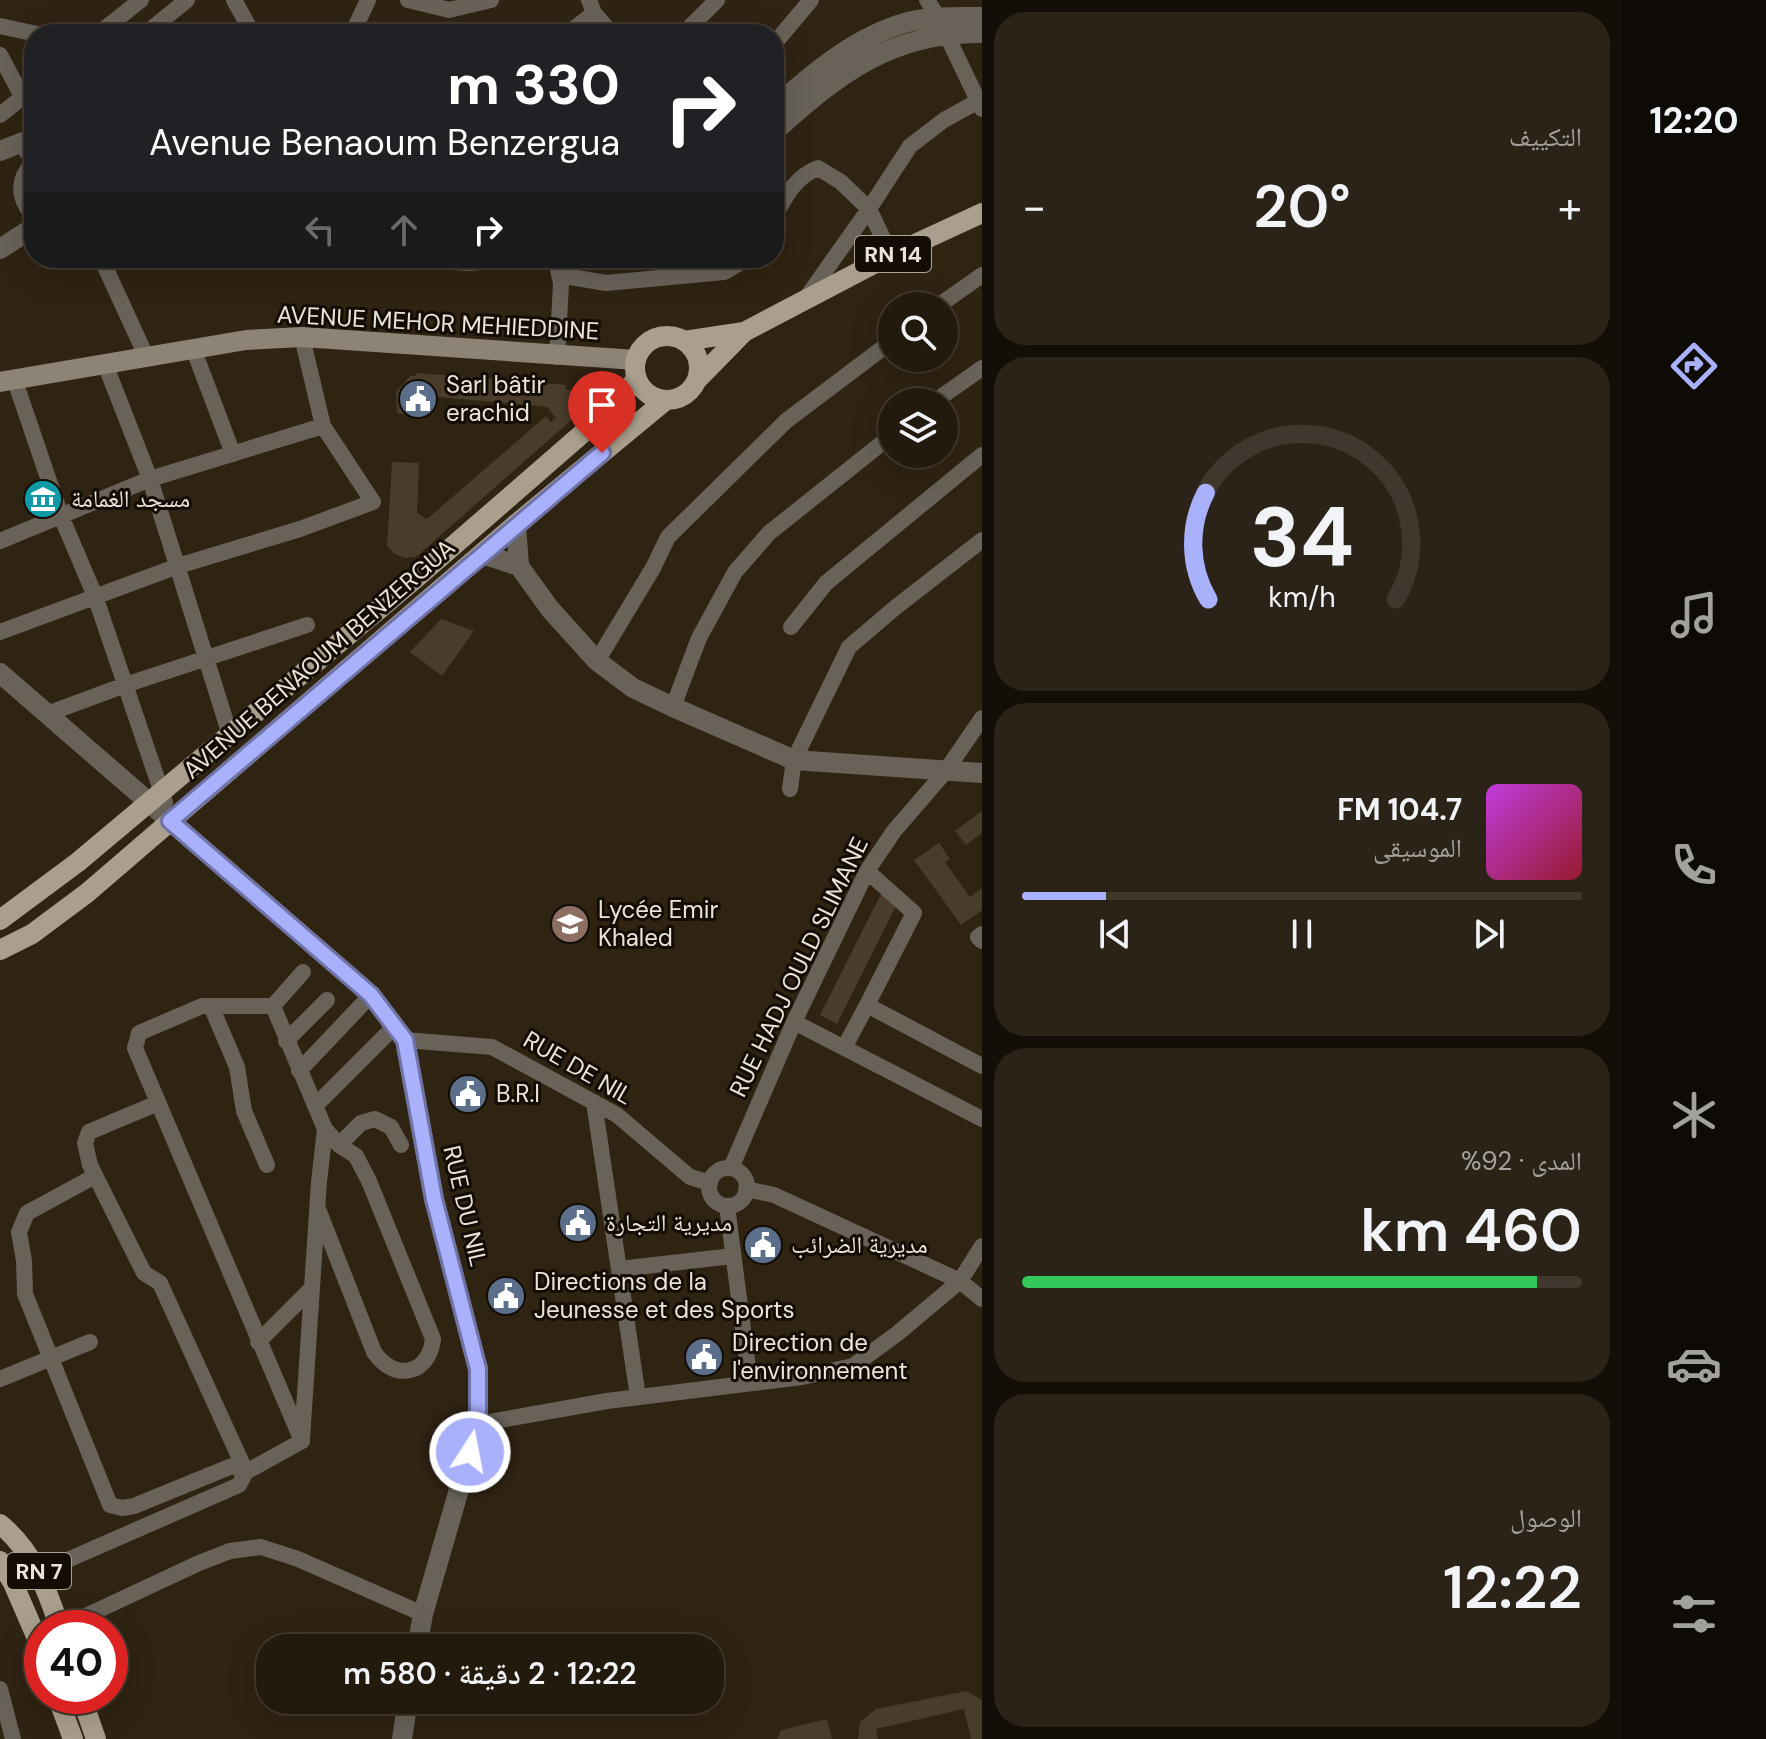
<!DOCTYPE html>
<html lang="ar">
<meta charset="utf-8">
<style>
body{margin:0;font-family:"DM Sans","Noto Naskh Arabic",sans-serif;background:#2b2317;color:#f1f3f6;direction:rtl;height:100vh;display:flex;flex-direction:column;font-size:30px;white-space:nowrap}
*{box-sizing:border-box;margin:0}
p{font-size:26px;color:#a3a19e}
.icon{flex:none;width:44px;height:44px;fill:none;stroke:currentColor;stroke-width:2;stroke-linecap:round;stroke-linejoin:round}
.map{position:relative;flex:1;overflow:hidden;direction:ltr}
.side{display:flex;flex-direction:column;gap:12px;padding:12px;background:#130e08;width:640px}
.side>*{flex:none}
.banner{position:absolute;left:24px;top:24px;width:760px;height:244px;border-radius:32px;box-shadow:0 8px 32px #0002,0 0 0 2px #40382e;direction:rtl;background:#202124;color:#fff;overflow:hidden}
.controls{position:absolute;left:878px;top:292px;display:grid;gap:16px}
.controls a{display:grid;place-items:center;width:80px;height:80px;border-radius:50%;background:#231a0e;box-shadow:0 8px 32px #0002,0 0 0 2px #40382e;font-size:40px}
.speed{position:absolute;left:24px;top:1610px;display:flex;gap:16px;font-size:40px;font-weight:700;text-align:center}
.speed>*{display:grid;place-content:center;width:104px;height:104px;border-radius:50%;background:#231a0e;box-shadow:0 8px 32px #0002,0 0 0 2px #40382e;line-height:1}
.speed .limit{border:12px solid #d22;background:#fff;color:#111}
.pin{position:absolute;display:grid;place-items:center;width:68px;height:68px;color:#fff;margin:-82px -34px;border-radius:50% 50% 50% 0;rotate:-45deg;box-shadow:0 0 8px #0007}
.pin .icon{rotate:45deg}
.me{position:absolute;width:88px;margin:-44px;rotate:11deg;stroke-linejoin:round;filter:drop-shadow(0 0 6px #0008)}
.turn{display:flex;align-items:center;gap:28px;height:168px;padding:0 32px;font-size:36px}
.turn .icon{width:104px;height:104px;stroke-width:2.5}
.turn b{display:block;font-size:56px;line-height:68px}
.lanes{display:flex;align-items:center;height:76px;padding:0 32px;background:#0003;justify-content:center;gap:40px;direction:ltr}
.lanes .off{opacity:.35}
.big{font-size:60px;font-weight:600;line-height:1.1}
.side .widget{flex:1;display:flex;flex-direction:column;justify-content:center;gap:12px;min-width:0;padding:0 28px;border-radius:32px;background:#2b2317}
.side .dial{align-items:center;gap:0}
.dial svg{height:208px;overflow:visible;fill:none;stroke:#40382e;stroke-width:7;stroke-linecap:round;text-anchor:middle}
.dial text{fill:#f1f3f6;stroke:none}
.song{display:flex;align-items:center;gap:24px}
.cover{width:96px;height:96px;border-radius:12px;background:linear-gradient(135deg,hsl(290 70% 55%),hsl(350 70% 35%))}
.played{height:8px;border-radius:4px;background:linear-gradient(90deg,#a9b0fc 15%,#40382e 15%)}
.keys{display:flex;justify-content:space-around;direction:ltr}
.heat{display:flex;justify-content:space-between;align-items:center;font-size:44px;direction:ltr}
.charge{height:12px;border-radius:6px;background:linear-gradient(90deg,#34c759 92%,#40382e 0)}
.trip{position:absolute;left:256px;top:1634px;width:468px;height:80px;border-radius:32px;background:#231a0e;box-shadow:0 8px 32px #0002,0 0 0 2px #40382e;font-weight:600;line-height:80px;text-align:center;direction:rtl}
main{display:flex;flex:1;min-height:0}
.dock{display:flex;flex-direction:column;width:144px;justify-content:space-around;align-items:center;background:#0e0a06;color:#a3a19e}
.dock .icon{width:56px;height:56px}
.dock .active{color:#a9b0fc}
.dock b{font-size:36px;color:#f1f3f6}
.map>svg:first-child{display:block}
.building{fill:#493c2a}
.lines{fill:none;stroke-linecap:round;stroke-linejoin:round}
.minor{stroke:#686259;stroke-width:16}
.tertiary{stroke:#686259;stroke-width:20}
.secondary{stroke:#8d8476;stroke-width:20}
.primary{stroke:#aa9e8c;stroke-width:20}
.route-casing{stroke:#6e72a4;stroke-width:20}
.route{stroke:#a9b0fc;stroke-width:14}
.labels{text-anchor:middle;stroke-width:6;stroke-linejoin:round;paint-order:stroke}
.shield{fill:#130d06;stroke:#aba49a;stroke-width:2}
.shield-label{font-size:22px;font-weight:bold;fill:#ece4d9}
.street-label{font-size:24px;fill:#ece4d9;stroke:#130d06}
.poi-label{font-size:24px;fill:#ece4d9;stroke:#130d06;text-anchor:start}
</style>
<main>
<nav class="dock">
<b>12:20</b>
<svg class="icon active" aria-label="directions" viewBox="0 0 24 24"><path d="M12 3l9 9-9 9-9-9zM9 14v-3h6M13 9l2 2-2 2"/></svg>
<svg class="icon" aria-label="music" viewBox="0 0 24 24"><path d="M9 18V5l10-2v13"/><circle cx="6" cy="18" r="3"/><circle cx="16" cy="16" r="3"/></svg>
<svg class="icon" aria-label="phone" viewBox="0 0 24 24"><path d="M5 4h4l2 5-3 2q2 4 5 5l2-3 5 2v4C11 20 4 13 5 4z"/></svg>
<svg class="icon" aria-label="climate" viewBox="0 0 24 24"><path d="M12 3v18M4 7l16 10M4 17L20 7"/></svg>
<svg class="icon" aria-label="car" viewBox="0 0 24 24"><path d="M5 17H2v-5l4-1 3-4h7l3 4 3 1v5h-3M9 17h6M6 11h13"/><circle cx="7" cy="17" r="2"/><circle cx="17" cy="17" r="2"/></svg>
<svg class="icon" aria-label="filters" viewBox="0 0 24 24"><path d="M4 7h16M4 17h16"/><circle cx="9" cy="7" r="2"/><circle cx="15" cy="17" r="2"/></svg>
</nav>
<section class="side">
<div class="widget"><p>التكييف</p>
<div class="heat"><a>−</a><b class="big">20°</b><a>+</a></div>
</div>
<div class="widget dial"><svg viewBox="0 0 100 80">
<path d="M14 69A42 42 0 1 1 86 69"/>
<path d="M14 69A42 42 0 0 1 13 28" stroke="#a9b0fc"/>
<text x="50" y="56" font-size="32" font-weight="700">34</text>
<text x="50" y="72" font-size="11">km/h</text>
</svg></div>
<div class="widget">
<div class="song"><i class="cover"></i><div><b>104.7 FM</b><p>الموسيقى</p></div></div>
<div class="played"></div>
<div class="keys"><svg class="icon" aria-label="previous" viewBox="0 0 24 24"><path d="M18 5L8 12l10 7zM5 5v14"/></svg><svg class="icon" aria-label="pause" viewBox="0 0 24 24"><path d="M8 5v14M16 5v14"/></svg><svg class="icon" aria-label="next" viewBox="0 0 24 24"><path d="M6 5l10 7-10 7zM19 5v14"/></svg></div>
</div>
<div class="widget"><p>المدى · 92%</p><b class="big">460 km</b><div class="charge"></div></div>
<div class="widget"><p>الوصول</p><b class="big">12:22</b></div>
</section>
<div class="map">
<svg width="982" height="1739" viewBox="0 0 982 1739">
<rect width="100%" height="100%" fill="#2f2312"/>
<path class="building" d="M417 373 566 385 565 389 578 392 582 404 574 411 577 415 416 557 405 558 395 554 387 546 392 462 419 463 417 513 427 519 546 416 551 422 556 418 547 407 418 395 416 415 397 413 396 392 410 376H416Z
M441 619 474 631 442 676 410 652Z
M982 811V833L966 845 955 831Z
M939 843 950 859 945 862 970 897 982 888V910L961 925 914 860Z
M881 894 898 902 837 1024 820 1015Z
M966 1691 982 1700V1739H971L964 1709 876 1729 878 1739H858L860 1722 876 1709Z
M827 1719 832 1739H777L781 1730Z"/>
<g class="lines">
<path class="minor" d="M234 0 253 34
M408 0 449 10 491 0
M927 0 938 17 982 109
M594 13 612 34
M0 26 37 34
M98 34 141 0
M145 34 187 0
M352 34 368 0
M567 34 594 13 589 0
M683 34 717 0
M774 44 811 0
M0 55 23 98
M0 115 34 88
M774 217C786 196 795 177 818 168L841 182 869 209 891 255
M101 258 146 356
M556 258 561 284 557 357
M559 275 606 283 724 272 748 258
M806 298 869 209 910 146 944 120 982 99
M938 306 982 275
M193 348 233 454
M105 364 150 479 230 735
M14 378 61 516 95 596 165 802
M934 402 982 368
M0 541 150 479 323 426
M791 627 826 583 982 455
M0 632 178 566 300 529 373 502 323 426 302 337
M597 661 653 568 668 537 786 421 892 341
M673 707 699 638 735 572 769 533 892 435
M47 714 125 685 307 625
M790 789 794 760 849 647 896 607 982 540
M867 871 914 913 867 1005 982 1066
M982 934 978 937 982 941
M211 1006 237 1067 244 1111 267 1165
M273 1006 303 972
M794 1022 982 1119
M405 1040 492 1047 617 1115 690 1177 710 1183
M286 1041 327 1000
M844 1048 867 1005
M299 1071 371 995
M594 1102 638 1397
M158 1103 89 1132 85 1143 90 1165 144 1273 160 1283 246 1472
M315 1106 395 1026
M731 1168 794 1022 867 871 894 831 945 772 982 718
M709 1187a19 19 0 1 1 38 0a19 19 0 1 1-38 0Z
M95 1176 27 1213 19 1232 24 1261 25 1294 110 1505 122 1508 134 1506 232 1466 246 1472
M746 1189 774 1195 960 1281 982 1299
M727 1206 750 1383
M318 1209 374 1352C394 1382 429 1375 433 1339L369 1181 356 1156 339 1145 361 1123 375 1119 391 1127 401 1145
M619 1269 733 1256
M258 1342 312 1288
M0 1379 90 1342
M478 1424 607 1401 802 1377 853 1366 898 1333 960 1281 982 1246
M302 1439 319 1182 325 1129
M302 1441 135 1048 139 1033 202 1006H273L325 1129 339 1145
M40 1572 239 1485 246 1472 302 1441
M60 1628 199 1563 230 1551 261 1547 298 1559 423 1614
M0 1689 13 1739"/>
<path class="tertiary" d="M774 108C812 73 857 36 908 22 932 16 957 17 982 17
M774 132C838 74 891 32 982 33
M0 151 23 142 34 159
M34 165C19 180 20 198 34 213
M0 249 34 227
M419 258 469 261 502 258
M516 524 519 566
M482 554 519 566
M519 566 550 609 597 661 633 688 673 707 794 760 982 773
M0 673 371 995 405 1040 434 1199 478 1369V1424L423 1614 417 1648
M402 1739 408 1700"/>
<path class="secondary" d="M0 382 246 340 302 337 636 360"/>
<path class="primary" d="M635 368a32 32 0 1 1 64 0a32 32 0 1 1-64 0Z
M684 341 744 332 891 255 982 213
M697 380 744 332
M0 920 78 862 415 579 614 406 637 378
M0 950 32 934 87 893 516 524 666 400
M0 1524C34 1552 46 1588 60 1628
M0 1561 13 1583 42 1650
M57 1696 73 1739
M81 1696 96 1739"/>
</g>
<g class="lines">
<defs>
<path id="route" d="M470 1452 478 1424V1369L434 1199 405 1040 371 995 170 821 602 453"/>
</defs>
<use href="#route" class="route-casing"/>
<use href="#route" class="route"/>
</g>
<defs>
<symbol id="civic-disc" viewBox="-11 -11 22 22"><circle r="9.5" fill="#5c6f8a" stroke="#130d06"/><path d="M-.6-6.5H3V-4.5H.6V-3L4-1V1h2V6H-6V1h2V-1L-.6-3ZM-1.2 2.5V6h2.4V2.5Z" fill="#fff"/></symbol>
<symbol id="museum-disc" viewBox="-11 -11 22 22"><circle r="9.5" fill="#0f9aa8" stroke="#130d06"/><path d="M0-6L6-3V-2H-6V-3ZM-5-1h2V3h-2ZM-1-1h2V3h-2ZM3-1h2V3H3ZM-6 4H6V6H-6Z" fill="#fff"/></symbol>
<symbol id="school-disc" viewBox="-11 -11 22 22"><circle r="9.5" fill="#8d6e63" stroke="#130d06"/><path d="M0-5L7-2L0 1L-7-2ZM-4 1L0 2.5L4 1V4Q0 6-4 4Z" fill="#fff"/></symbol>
</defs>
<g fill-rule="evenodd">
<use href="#civic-disc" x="396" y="377" width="44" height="44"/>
<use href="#museum-disc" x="21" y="477" width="44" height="44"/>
<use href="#school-disc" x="548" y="902" width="44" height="44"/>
<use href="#civic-disc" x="446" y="1072" width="44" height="44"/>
<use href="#civic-disc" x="556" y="1201" width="44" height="44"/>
<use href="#civic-disc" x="741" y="1223" width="44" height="44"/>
<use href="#civic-disc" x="484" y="1274" width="44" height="44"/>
<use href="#civic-disc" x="682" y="1335" width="44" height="44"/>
</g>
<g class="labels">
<g class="shield">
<rect x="855" y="236" width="76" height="36" rx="6"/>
<rect x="7" y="1553" width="64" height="36" rx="6"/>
</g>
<g class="shield-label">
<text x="893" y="262">RN 14</text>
<text x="39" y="1579">RN 7</text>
</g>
<g class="street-label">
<text transform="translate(438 323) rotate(3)" y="8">AVENUE MEHOR MEHIEDDINE</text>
<text transform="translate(319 659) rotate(-41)" y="8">AVENUE BENAOUM BENZERGUA</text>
<text transform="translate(799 967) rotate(-64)" y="8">RUE HADJ OULD SLIMANE</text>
<text transform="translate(578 1068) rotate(30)" y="8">RUE DE NIL</text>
<text transform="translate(465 1206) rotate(77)" y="8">RUE DU NIL</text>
</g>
<g class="poi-label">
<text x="446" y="393">Sarl bâtir<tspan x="446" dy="28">erachid</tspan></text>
<text x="71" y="507">مسجد الغمامة</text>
<text x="598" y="918">Lycée Emir<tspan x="598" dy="28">Khaled</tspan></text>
<text x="496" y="1102">B.R.I</text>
<text x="606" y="1231">مديرية التجارة</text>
<text x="791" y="1253">مديرية الضرائب</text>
<text x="534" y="1290">Directions de la<tspan x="534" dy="28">Jeunesse et des Sports</tspan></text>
<text x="732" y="1351">Direction de<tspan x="732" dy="28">l'environnement</tspan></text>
</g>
</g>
</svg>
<div class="controls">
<a><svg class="icon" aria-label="search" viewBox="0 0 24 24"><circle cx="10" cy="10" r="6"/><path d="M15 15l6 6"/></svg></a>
<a><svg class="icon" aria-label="layers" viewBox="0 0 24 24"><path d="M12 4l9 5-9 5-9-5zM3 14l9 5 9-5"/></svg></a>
</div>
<div class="speed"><div class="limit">40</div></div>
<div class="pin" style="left:602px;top:453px;background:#d93025"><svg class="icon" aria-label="arrive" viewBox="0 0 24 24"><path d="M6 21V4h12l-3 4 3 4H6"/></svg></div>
<svg class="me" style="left:470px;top:1452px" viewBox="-20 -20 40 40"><circle r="17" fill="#a9b0fc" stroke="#fff" stroke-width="3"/><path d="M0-11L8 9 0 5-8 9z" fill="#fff"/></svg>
<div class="trip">12:22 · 2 دقيقة · 580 m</div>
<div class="banner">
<div class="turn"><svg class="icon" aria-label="right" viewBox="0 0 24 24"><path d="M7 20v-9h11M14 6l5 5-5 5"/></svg><div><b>330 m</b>Avenue Benaoum Benzergua</div></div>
<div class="lanes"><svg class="icon off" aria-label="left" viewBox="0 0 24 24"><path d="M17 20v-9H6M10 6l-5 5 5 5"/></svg><svg class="icon off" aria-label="ahead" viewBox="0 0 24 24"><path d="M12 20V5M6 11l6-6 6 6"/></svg><svg class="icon" aria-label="right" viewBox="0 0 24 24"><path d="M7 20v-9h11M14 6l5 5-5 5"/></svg></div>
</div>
</div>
</main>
